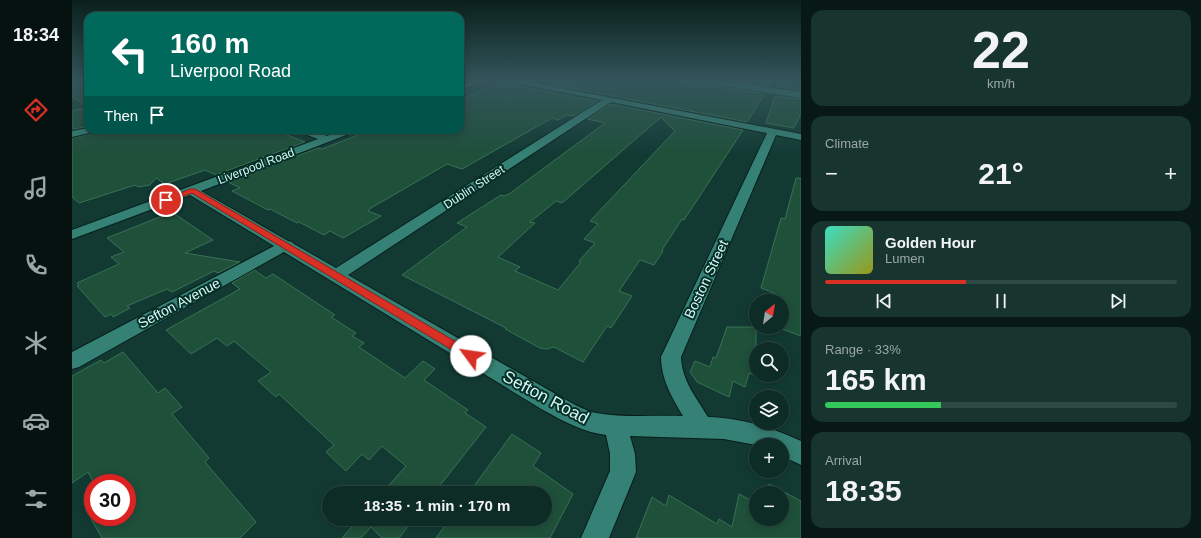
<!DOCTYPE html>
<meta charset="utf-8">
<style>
body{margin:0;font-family:Helvetica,sans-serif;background:#17342e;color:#f1f3f6;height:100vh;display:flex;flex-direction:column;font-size:15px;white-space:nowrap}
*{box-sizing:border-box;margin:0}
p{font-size:13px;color:#9ba7a7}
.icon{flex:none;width:22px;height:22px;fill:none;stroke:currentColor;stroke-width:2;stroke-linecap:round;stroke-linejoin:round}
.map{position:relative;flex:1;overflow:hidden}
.details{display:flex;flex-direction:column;gap:10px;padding:10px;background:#081815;width:400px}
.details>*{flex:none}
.guide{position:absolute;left:12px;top:12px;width:380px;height:122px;border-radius:12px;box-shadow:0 2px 10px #0003,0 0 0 1px #2e4843;background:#00695c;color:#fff;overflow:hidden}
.needle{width:26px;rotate:30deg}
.tools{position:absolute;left:677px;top:294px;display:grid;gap:8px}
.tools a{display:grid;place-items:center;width:40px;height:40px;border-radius:50%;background:#0e2c26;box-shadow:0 2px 10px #0003,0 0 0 1px #2e4843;font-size:20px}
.speed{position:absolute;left:12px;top:474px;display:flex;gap:8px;font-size:20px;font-weight:700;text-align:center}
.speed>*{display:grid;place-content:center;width:52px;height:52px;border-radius:50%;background:#0e2c26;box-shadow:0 2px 10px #0003,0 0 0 1px #2e4843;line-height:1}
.speed .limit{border:6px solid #d22;background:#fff;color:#111}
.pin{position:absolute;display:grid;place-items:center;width:34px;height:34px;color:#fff;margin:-17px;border:2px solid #fff;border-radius:50%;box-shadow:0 1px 4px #0007}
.me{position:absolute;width:44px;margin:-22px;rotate:301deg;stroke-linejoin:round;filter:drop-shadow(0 0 3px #0008)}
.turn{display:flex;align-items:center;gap:14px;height:84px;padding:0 20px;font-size:18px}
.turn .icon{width:52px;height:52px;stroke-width:2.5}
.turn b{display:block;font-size:28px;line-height:34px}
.then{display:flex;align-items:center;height:38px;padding:0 20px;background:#0003;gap:8px;font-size:15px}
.big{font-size:30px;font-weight:700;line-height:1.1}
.details .tile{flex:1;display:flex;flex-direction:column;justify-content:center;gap:6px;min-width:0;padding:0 14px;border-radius:12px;background:#17342e}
.details .dial{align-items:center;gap:0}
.dial b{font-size:52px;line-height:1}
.song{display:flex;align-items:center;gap:12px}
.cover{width:48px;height:48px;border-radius:6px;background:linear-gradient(135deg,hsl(170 70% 55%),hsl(60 70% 35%))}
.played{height:4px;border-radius:2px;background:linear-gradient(90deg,#d93025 40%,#2e4843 40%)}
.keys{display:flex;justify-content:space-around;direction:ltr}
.heat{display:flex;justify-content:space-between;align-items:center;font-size:22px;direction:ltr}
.charge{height:6px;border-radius:3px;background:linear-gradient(90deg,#34c759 33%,#2e4843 0)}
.trip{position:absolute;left:250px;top:486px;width:230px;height:40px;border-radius:20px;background:#0e2c26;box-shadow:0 2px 10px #0003,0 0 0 1px #2e4843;font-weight:700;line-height:40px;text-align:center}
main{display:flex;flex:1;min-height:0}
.menu{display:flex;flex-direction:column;width:72px;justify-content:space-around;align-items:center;background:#06120f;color:#9ba7a7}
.menu .icon{width:28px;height:28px}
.menu .current{color:#d93025}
.menu b{font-size:18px;color:#f1f3f6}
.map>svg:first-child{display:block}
.building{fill:#1f503a;stroke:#377256;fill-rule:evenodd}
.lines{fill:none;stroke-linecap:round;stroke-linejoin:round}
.minor-casing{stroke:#071e1b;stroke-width:2}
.tertiary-casing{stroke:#071e1b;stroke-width:1}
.minor{fill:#368175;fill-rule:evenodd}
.tertiary{fill:#368175;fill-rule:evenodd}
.route{fill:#d93025;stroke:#8d1f18}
.labels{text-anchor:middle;stroke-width:4;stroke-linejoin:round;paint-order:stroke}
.far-street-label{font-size:12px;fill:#d6faf2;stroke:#052f29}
.street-label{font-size:14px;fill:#d6faf2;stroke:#052f29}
.near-street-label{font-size:17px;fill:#d6faf2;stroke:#052f29}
</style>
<main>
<nav class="menu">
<b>18:34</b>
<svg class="icon current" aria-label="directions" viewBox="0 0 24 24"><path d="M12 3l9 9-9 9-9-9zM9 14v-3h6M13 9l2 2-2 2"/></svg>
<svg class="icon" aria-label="music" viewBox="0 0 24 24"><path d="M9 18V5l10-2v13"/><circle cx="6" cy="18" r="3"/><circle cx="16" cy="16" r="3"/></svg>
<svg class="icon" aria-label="phone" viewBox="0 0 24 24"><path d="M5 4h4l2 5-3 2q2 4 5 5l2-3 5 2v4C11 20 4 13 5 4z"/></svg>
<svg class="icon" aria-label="climate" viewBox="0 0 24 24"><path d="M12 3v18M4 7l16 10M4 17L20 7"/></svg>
<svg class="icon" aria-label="car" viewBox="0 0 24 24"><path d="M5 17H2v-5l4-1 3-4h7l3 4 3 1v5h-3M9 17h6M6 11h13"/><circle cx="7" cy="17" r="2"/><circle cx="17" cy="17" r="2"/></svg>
<svg class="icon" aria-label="filters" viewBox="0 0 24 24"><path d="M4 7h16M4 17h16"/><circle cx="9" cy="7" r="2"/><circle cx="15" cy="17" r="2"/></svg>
</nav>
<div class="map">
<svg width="729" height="538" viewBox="0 0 729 538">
<rect width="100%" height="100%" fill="#123a33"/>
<path class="building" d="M0 80H16V106L0 97Z
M481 80H602L693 94 675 122 472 83Z
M667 80H702L698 86 666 81Z
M709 80H729V90L706 87Z
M428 83 526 101 502 116 494 115 486 120 480 118 390 169 375 164 299 208 296 211 309 216 271 238 258 231 252 235 227 222 225 223 198 209 196 210 160 191 168 188 156 182 246 148 250 149 299 130H388V101L396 97H394Z
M703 96 729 99V113L722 128 694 123Z
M539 104 671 130 612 220 610 219 590 250 591 251 582 265 568 260 547 291 560 296 539 328 535 326 511 362 482 347 475 349 468 348 433 329 434 328 330 275 395 227 385 223 429 195 432 196 437 194 533 123 515 119ZM589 117 603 131 518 221 526 224 512 239 523 243 507 261 509 262 486 290 443 271 448 267 426 257 463 223 458 222 484 201 490 203Z
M16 107V127L0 129V111Z
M24 130H202L233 142 144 175 133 170 93 184 84 178 78 185 66 187 63 185 7 203 0 197V138L21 133Z
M724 178H729V336L705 327H710V301H700L702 293 689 288 709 218 713 219Z
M100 212 141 240 113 253 168 262 146 273 142 271 100 292 95 289 55 306 58 308 41 317 39 314 33 317 5 286 7 285 5 283 47 264 39 257 52 252 35 238Z
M182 270 194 278 201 274 263 315 259 317 284 333 280 336 292 343 287 347 333 378 351 361 363 369 352 380 396 410 393 413 414 427 362 493H310L334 466 310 446 297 460 290 454 274 471 254 452 262 445 207 394 204 397 186 381 199 372 162 341 155 346 145 338 119 354 94 330 168 289 160 283Z
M655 327H684V376L677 373 673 387 661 381 657 397 625 382 618 372 623 361 638 367 641 357 644 358Z
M51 352 86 393 93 388 110 407 100 414 137 458 133 462 184 522 168 538H30L18 517H55V483H22L16 472 0 483V376L29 360 32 363Z
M440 434 469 453 461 466 501 494 478 538H364L378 519H473V493H397Z
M697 484 729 501V538H564L580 497 594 506 597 495 645 524 647 519 660 527 667 494 684 503V519H710V493H696Z
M287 519H342L327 538H310L299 527 289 538H270Z"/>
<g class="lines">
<defs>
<path id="minor" d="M405 80H414L388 90V86Z
M435 80H447L729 134V140L704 135 609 357C610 381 624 397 636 417 669 418 699 427 729 441V465L710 456V445H684L652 439 558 436 563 454 564 472 537 538H509L538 471V454L534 435C511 432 491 421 471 410L212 252 7 367 0 369V352L202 246 118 195 0 239V230L246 139 227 132 225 130H239L255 136 270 130H284L282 132 129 191 216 241 220 242 222 244 264 268 530 100 438 82ZM539 102 695 133 589 357C589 379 600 398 611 416 582 415 552 418 524 413 511 410 498 402 487 396L276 275Z
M16 128V130H23L21 132 0 137V131Z"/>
<path id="tertiary" d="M628 80H648L729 92V98L633 83Z"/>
</defs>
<use href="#minor" class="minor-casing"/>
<use href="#tertiary" class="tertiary-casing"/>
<use href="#minor" class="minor"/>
<use href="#tertiary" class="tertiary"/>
</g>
<linearGradient id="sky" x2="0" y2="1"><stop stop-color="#0a201c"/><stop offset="0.52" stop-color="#33555b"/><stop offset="1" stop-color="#33555b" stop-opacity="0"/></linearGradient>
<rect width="729" height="155" fill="url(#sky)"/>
<path class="route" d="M118 189H123L403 353 405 356 403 359 399 360 395 359 120 193 94 203 91 200Z"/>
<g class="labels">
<g class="far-street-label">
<text transform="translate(184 166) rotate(-21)" y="4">Liverpool Road</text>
<text transform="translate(402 187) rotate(-33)" y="4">Dublin Street</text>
</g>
<g class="street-label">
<text transform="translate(634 279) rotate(-65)" y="5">Boston Street</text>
<text transform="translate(107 303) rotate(-28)" y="5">Sefton Avenue</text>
</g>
<g class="near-street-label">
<text transform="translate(474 397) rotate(28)" y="6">Sefton Road</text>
</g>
</g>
</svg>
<div class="tools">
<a><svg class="needle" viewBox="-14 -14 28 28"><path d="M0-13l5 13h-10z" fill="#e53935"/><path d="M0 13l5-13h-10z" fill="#9ba7a7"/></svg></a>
<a><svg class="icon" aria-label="search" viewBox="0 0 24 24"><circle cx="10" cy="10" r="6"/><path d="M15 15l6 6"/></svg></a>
<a><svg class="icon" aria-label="layers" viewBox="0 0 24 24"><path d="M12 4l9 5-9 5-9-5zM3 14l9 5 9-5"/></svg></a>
<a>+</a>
<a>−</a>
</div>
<div class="speed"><div class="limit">30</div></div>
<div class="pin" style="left:94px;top:200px;background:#d93025"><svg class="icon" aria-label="arrive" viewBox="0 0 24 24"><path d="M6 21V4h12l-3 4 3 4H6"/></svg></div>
<svg class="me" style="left:399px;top:356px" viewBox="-20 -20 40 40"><circle r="19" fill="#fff"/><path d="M0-13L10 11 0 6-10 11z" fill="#d93025"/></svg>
<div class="trip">18:35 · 1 min · 170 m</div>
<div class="guide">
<div class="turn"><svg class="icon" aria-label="left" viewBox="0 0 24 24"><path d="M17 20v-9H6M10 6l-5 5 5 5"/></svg><div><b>160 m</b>Liverpool Road</div></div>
<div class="then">Then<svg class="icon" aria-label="arrive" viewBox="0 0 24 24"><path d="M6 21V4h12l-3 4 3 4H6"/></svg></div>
</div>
</div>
<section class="details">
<div class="tile dial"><b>22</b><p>km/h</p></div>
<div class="tile"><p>Climate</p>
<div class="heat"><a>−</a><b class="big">21°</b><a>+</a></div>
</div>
<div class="tile">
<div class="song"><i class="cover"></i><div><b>Golden Hour</b><p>Lumen</p></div></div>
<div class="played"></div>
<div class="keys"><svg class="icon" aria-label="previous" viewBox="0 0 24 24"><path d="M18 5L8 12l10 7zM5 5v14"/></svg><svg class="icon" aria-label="pause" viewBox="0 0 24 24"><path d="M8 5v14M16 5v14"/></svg><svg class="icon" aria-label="next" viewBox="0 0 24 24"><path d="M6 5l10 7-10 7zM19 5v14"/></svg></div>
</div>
<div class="tile"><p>Range · 33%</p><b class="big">165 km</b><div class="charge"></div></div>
<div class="tile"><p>Arrival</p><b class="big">18:35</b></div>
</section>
</main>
